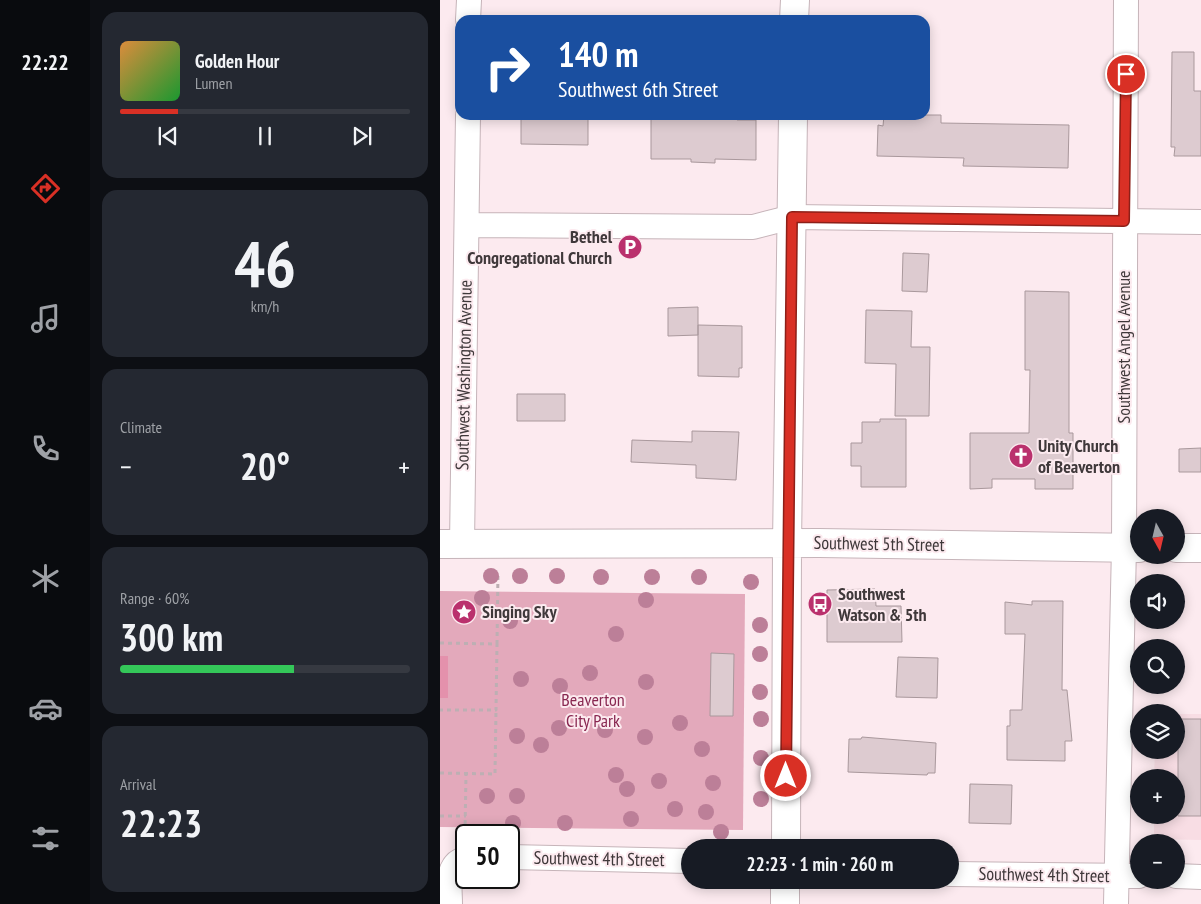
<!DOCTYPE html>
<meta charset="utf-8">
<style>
body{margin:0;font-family:"PT Sans Narrow",sans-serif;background:#242831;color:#f1f3f6;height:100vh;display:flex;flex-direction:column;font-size:19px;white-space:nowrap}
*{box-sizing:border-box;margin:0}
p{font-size:16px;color:#9ea1a6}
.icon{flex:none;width:28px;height:28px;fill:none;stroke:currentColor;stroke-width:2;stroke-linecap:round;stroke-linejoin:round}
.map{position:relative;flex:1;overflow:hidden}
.side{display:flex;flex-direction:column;gap:12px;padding:12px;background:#0d0f14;width:350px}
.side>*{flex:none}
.banner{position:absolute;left:15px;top:15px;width:475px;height:105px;border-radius:15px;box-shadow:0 2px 12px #0003;background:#1a4fa0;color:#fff;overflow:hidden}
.needle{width:32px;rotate:172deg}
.buttons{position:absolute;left:690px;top:509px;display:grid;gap:10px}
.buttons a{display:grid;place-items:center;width:55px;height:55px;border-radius:50%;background:#171b24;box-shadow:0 2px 12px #0003;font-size:25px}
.speed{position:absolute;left:15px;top:824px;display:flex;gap:10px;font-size:25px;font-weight:700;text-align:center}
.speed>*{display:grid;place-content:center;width:65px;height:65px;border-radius:50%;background:#171b24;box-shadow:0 2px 12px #0003;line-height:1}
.speed .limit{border:2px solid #111;border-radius:8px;background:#fff;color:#111}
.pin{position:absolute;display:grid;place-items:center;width:42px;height:42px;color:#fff;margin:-21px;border:2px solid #fff;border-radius:50%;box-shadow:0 1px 5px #0007}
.me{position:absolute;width:55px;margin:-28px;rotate:0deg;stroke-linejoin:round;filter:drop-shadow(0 0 4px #0008)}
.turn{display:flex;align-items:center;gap:18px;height:105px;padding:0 20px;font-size:22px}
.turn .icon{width:65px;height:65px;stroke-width:2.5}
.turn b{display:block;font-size:35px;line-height:42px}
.big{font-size:38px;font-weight:700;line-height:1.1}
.side .tile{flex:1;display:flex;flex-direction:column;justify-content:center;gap:8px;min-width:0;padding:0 18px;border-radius:15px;background:#242831}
.side .dial{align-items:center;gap:0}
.dial b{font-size:65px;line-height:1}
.song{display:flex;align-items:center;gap:15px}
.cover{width:60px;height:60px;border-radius:8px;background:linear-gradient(135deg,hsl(30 70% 55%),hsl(130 70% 35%))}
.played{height:5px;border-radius:2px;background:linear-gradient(90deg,#d93025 20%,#363941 20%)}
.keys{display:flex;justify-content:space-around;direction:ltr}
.heat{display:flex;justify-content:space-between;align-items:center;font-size:28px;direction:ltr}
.charge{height:8px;border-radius:4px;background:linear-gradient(90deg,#34c759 60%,#363941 0)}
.trip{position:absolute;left:241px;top:839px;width:278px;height:50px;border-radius:25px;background:#171b24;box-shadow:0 2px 12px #0003;font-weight:700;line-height:50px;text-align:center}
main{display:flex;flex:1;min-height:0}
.tab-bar{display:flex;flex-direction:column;width:90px;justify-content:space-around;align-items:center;background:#090b0e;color:#9ea1a6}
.tab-bar .icon{width:35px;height:35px}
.tab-bar .selected{color:#d93025}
.tab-bar b{font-size:22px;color:#f1f3f6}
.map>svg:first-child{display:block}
.built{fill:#f8dde4}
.green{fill:#e3a9bb}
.water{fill:#e491ac}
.building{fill:#ddcbd0;stroke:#a9989c}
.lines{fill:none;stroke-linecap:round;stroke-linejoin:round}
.street-casing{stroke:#c6b4b9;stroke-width:26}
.secondary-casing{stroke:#c6b4b9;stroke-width:30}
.path{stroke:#bdafb3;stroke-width:3;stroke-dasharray:4 4;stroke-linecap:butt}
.street{stroke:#fff;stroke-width:24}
.secondary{stroke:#fff;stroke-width:28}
.tree{fill:#bc7f98}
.route-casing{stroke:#8d1f18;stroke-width:12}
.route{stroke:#d93025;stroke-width:9}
.labels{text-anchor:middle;stroke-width:4;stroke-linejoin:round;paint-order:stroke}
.poi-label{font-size:18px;font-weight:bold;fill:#3f383a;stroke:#fceaef;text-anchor:start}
.street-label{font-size:18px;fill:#3f383a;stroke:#fceaef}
.park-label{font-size:18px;fill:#882750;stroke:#fceaef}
</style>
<main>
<nav class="tab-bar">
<b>22:22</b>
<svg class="icon selected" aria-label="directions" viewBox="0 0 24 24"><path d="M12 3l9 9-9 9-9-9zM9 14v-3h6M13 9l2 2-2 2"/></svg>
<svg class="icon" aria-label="music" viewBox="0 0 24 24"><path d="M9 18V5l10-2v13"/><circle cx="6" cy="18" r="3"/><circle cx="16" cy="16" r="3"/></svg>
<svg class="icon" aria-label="phone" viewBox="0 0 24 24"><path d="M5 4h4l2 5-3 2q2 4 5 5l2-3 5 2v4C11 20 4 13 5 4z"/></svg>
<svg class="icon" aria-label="climate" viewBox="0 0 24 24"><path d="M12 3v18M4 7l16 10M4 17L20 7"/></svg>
<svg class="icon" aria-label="car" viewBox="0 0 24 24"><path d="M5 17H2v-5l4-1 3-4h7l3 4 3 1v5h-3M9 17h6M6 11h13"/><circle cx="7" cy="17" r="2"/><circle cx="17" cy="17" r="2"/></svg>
<svg class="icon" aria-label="filters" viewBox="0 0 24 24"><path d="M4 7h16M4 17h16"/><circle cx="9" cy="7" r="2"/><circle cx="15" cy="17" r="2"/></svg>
</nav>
<section class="side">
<div class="tile">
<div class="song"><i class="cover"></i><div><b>Golden Hour</b><p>Lumen</p></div></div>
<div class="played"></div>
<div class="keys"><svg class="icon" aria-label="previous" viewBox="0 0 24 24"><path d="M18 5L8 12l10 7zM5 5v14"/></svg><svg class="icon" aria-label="pause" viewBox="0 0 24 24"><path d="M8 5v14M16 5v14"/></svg><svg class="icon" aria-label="next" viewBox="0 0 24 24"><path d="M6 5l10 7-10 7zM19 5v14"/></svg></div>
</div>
<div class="tile dial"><b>46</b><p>km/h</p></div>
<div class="tile"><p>Climate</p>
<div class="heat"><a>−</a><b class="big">20°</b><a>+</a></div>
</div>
<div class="tile"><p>Range · 60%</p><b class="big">300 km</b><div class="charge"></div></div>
<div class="tile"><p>Arrival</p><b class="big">22:23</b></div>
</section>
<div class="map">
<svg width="761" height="904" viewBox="0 0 761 904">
<rect width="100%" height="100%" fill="#fceaef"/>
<path class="built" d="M736 714H761V840L714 839V815H736V778L714 777 715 750H736Z"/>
<path class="green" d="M0 591 305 594 303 830 0 827Z"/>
<path class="water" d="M0 656H8V698H0Z"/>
<path class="building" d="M732 52H754V91H761V156H734L735 147H731Z
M81 115H148V145L81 144Z
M211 115H297V120H316V160L275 159V163L251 162V159H211Z
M444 115H501V123L629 125 628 168 523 166 524 158 437 156 438 125 443 126Z
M463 253 489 254 487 292 462 291Z
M585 291 629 292V433H633V489H595V479H552V488L530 489V433H589L590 370H585Z
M258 307V335L228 336V308Z
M426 310 472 311 471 347H490L489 416H455L456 364 425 363Z
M258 325 302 326V368H299V377L258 376Z
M77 394H125V421H77Z
M440 419H466V487H421V466H411V443H422V422H440Z
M252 431 299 432 296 480 256 478V465L191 462 192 440 252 442Z
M761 448V472H739V449Z
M435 589 436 606H461L462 642H387V590Z
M592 601H623L622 690H627L632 741H625V761L567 760V726H570V710H582L585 634H565V602L592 605Z
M271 653 294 654 293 716H270Z
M458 657 498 658 497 698 456 697Z
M738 719H761V816H738Z
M422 737 496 743 495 773H488L487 775 408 772 409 739H421Z
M530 784 572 785 571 824 529 823Z"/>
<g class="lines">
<defs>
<path id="street" d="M28 20 29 0
M27 225 313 227 352 217 761 222
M22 544 28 115
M69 857 250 861
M510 874 699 876
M736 876 761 877
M10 904C10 886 5 864 26 858
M676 904 684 547 686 0"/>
<path id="secondary" d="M354 20 355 0
M0 544 379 543 699 548
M736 548H761
M346 848 347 544 353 115
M345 904V880"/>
</defs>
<use href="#street" class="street-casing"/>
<use href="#secondary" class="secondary-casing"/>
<path class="path" d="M0 643 57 644 56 710H0
M57 644 58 572
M0 773 55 774 56 710
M0 816H26
M25 832 26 774"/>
<use href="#street" class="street"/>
<use href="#secondary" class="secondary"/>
</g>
<g class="tree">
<circle cx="51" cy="576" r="8"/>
<circle cx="80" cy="576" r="8"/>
<circle cx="117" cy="576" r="8"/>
<circle cx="161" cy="577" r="8"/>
<circle cx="212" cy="577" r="8"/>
<circle cx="259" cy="577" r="8"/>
<circle cx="311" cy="582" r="8"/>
<circle cx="42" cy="598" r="8"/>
<circle cx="206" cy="600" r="8"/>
<circle cx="70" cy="621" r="8"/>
<circle cx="320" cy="625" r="8"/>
<circle cx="176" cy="634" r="8"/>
<circle cx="320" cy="654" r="8"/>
<circle cx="150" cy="673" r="8"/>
<circle cx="81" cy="679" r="8"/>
<circle cx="206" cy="682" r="8"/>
<circle cx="120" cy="686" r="8"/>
<circle cx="320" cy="692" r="8"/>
<circle cx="321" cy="719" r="8"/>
<circle cx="240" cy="723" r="8"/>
<circle cx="119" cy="728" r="8"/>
<circle cx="165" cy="730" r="8"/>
<circle cx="77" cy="736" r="8"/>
<circle cx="205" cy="737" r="8"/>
<circle cx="101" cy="745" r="8"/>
<circle cx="262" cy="749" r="8"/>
<circle cx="321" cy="758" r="8"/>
<circle cx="176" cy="775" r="8"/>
<circle cx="219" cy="781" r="8"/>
<circle cx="273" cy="783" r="8"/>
<circle cx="187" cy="789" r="8"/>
<circle cx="47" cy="796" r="8"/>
<circle cx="77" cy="796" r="8"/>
<circle cx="321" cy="799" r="8"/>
<circle cx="235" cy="809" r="8"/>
<circle cx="266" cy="812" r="8"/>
<circle cx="191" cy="819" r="8"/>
<circle cx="73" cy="823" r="8"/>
<circle cx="125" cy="823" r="8"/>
<circle cx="281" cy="832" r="8"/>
</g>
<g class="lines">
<defs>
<path id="route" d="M346 776 352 217 684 221 686 74"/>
</defs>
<use href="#route" class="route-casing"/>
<use href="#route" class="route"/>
</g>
<defs>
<symbol id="parking-disc" viewBox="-11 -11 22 22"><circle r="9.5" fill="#ba316d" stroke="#fceaef"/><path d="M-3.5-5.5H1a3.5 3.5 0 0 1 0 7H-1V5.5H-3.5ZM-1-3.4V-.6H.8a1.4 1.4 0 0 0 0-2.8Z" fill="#fff"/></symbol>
<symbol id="church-disc" viewBox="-11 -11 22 22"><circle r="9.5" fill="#ba316d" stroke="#fceaef"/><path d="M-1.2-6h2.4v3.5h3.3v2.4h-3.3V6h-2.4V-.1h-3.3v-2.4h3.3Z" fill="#fff"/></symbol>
<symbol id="bus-disc" viewBox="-11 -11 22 22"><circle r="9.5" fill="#ba316d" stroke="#fceaef"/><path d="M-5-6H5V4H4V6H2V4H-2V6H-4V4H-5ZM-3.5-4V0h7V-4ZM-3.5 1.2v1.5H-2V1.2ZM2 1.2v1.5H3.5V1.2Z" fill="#fff"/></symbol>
<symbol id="sight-disc" viewBox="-11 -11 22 22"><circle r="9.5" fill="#ba316d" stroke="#fceaef"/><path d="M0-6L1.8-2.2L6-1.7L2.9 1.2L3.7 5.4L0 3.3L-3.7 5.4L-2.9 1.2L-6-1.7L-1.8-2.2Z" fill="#fff"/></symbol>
</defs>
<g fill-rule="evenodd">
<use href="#parking-disc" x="176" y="233" width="28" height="28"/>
<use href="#church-disc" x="567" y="442" width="28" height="28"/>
<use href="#bus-disc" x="366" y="590" width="28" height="28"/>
<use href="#sight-disc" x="10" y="598" width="28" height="28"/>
</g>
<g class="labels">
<g class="poi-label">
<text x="172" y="243" text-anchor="end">Bethel<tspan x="172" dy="21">Congregational Church</tspan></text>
<text x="598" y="452">Unity Church<tspan x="598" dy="21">of Beaverton</tspan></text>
<text x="398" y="600">Southwest<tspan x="398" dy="21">Watson &amp; 5th</tspan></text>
<text x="42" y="618">Singing Sky</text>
</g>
<g class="street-label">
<text transform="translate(684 347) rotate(-90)" y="6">Southwest Angel Avenue</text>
<text transform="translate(24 375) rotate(-89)" y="6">Southwest Washington Avenue</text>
<text transform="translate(439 544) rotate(1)" y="6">Southwest 5th Street</text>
<text transform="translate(159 859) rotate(1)" y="6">Southwest 4th Street</text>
<text transform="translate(604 875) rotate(1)" y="6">Southwest 4th Street</text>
</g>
<g class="park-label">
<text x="153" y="706">Beaverton<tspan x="153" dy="21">City Park</tspan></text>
</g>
</g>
</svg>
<div class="buttons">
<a><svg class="needle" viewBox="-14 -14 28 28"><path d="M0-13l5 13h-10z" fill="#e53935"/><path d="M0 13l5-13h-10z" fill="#9ea1a6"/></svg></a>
<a><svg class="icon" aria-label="sound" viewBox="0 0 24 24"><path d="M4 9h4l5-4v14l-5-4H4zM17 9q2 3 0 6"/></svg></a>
<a><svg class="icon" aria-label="search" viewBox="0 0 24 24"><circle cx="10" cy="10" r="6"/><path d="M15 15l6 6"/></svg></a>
<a><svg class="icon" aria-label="layers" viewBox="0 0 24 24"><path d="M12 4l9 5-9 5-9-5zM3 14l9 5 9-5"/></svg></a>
<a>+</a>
<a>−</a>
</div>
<div class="speed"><div class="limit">50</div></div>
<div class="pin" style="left:686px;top:74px;background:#d93025"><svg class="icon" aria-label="arrive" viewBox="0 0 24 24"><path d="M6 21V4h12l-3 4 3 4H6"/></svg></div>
<svg class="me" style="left:346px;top:776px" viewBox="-20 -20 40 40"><circle r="17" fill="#d93025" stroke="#fff" stroke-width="3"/><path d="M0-11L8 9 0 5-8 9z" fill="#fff"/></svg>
<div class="trip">22:23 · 1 min · 260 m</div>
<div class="banner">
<div class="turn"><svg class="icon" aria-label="right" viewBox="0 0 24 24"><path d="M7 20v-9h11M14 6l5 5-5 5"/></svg><div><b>140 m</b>Southwest 6th Street</div></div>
</div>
</div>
</main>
